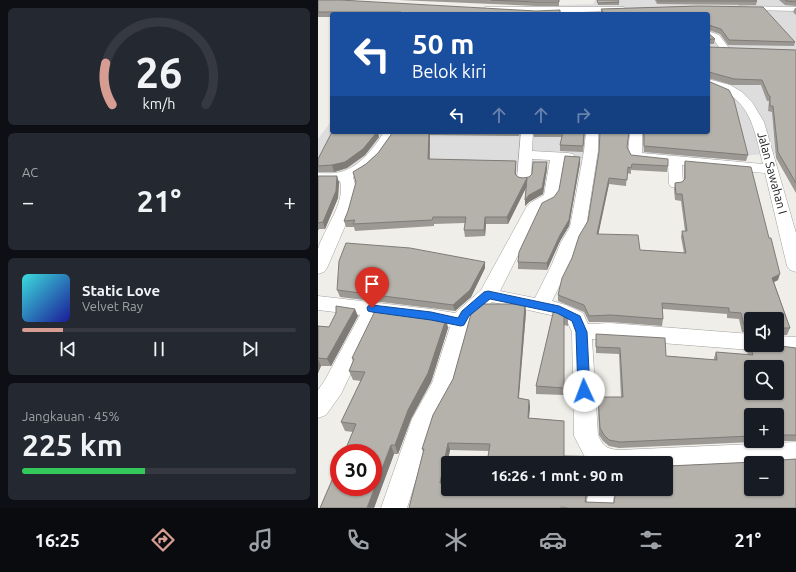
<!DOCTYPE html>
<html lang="id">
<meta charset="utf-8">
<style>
body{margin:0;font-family:Ubuntu,sans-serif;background:#242831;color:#f1f3f6;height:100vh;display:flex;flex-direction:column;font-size:15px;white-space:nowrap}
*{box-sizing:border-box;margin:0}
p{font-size:13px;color:#9ea1a6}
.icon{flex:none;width:22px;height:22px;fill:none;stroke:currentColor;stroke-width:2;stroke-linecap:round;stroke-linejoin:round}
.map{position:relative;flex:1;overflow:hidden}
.sheet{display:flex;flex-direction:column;gap:8px;padding:8px;background:#0d0f14;width:318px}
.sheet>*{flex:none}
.guide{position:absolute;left:12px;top:12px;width:380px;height:122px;border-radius:4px;box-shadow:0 1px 3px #0004;background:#1a4fa0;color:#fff;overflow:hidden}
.buttons{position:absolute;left:426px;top:312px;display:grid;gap:8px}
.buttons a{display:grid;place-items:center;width:40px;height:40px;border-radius:4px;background:#171b24;box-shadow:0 1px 3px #0004;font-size:20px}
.speed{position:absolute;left:12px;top:444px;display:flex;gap:8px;font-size:20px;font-weight:700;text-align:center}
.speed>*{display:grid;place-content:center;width:52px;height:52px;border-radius:50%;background:#171b24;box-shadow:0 1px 3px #0004;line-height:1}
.speed .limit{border:6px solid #d22;background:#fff;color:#111}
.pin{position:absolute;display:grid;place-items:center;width:34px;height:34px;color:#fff;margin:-41px -17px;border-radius:50% 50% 50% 0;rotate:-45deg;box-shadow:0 0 4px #0007}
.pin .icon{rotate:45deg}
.me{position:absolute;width:44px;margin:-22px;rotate:358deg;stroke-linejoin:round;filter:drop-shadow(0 0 3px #0008)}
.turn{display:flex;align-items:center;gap:14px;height:84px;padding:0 16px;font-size:18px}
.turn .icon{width:52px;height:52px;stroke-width:2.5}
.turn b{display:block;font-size:28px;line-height:34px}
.lanes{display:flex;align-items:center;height:38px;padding:0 16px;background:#0003;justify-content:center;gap:20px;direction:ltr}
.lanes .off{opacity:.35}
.big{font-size:30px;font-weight:600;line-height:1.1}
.sheet .card{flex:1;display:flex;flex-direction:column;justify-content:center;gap:6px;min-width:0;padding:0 14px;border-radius:6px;background:#242831}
.sheet .dial{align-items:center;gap:0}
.dial svg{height:104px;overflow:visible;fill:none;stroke:#363941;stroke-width:7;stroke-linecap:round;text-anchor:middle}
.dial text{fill:#f1f3f6;stroke:none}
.song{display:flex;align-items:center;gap:12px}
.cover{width:48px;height:48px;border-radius:6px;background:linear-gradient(135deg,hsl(180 70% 55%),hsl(240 70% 35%))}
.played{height:4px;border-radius:2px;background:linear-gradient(90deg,#d79d93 15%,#363941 15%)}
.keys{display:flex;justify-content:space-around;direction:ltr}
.heat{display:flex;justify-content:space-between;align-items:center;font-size:22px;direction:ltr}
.charge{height:6px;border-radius:3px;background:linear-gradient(90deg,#34c759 45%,#363941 0)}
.trip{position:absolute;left:123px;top:456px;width:232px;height:40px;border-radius:4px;background:#171b24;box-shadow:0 1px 3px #0004;font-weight:600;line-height:40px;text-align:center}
.tabs{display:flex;height:64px;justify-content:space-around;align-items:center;background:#090b0e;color:#9ea1a6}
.tabs .icon{width:28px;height:28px}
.tabs .on{color:#d79d93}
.tabs b{font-size:18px;color:#f1f3f6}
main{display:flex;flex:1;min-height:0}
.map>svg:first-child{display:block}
.residential{fill:#dedddd}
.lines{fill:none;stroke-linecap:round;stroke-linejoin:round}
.street-casing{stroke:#a1a1a1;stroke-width:1}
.street{fill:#fff;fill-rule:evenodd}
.wall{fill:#9c9893;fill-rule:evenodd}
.shaded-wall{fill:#7f7c78}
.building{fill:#b5b1ab;stroke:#7f7c78;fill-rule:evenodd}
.route{fill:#1a73e8;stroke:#114b97}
.labels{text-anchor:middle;stroke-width:3;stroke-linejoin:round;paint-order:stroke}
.street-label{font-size:12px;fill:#202020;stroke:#fff}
</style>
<main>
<section class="sheet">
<div class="card dial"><svg viewBox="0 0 100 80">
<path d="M14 69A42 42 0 1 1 86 69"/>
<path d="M14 69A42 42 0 0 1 9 37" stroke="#d79d93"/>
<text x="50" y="56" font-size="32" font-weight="700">26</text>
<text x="50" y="72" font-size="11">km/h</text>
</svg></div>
<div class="card"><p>AC</p>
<div class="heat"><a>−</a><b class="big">21°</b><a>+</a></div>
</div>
<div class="card">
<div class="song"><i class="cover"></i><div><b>Static Love</b><p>Velvet Ray</p></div></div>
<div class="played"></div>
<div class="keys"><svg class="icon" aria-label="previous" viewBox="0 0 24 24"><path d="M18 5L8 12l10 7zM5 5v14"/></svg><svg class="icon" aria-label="pause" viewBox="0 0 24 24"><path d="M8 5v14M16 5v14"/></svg><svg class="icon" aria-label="next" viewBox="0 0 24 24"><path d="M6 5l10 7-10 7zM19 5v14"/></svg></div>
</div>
<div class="card"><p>Jangkauan · 45%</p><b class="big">225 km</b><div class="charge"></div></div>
</section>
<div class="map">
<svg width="478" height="508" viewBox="0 0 478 508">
<rect width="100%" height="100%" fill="#efeee8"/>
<path class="residential" d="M277 0H478V152L0 186V139L14 120V132H390V14H173L180 7 275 4Z"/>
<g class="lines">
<defs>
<path id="street" d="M421 6 478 7V11L424 10H421L420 8Z
M167 7H306L310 10 306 13 248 14 170 11H167L166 9Z
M390 31 401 35 411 48 409 50H403L396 40 390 37Z
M390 79 412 85 424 92 434 102 446 122 478 233V272L472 270 469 266 447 173 364 165 365 184 363 187 358 188 353 187 351 184 350 164 314 160 310 153 312 132H324V153L445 164C435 125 433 98 390 85Z
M66 132H78C68 151 55 168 35 177L38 188 31 217 9 268 6 272 0 274C0 266 0 256 0 249 6 228 28 203 22 181H0V173C7 173 15 174 22 172 42 167 56 148 66 132Z
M203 132H215L214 151 250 153 255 154 257 157 255 160 246 161 240 196 235 202 223 209 182 291 217 298 234 264 243 242 252 227 266 151 268 132H280V151L268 227 259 242 252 264 234 301 248 305 265 313 270 324 292 323 433 334V345H441L440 348 433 350 292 339H274L280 435C285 446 288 449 301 450L478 442V464L459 465V463H433V467L348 471V463H270L256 436 254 332 250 323 237 316 174 302 153 321 135 386 116 422 89 508H63L94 419 114 383 132 327 60 317 23 394 8 415 0 418V390L7 380 42 315 0 310V296L113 309 137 313 163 290 209 206 212 203 226 195 232 160 214 159 213 179 211 182 206 183 201 182 199 179Z
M459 336 478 337V353L459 352 452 350 449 345H459Z
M271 489H297L294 508H268Z"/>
</defs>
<use href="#street" class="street-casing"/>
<use href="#street" class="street"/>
</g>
<path class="wall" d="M0 0 242 13 283 12V9L380 6 477 42 476 46 410 45 402 34 391 30H390V14H14V17H0Z
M80 0H241V6H218Z
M279 0H300L301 2V5H280Z
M337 0H437L439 1 438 5 339 4Z
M461 0H478V6L467 5Z
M477 8H478V15L475 12Z
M390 33 397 39 396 44H390Z
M390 47 478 50V193L458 158 454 112 450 111 451 101H449L443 85H414L390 78Z
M75 132H202L201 136 112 135V159L198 161V174L200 177 205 178 211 177 229 169 225 194 211 202 207 206V200L208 187 190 224H168L167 236 147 237 146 230 147 223 116 224V226L37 231 36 227H28L26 221 30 211 48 164 60 153Z
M215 132H267L265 152 242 151V145L244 137H216Z
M311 132 309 147 313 155 350 166 349 172 313 170V174L309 173 308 186 291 184 280 234 322 250 366 253 363 237 364 231H367L363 201 357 200 356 189 357 183 364 182 366 180V167L367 161 460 280 456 282 472 328 469 335H460L459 340V319H433V333L424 332 421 319 409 318V314L345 309V319L344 326 292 322H271L266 312 240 301V295L254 258 270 221Z
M325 132H390L430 155 428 161 326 152Z
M61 137 47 155 29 168 16 172H0V159Z
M262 163 251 226 242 241 229 270 200 269V262L236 197Z
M0 176 21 182 20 198 7 229H1L0 231Z
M167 262V268L153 297 137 311 22 297 19 290Z
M165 304H207L208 312 201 398 211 400 212 407 211 418 246 421V456L348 458V464L350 466 436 462 438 458H461L463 460 478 459V508H91L105 452 104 449 115 415 135 379 153 314ZM132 450 171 451 169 463H348V489H298L296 503 268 502 270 489H130V483H125ZM433 463H459V489H433Z
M236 309 250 317V326L246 325V395L218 394V386Z
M40 316 13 366H3L0 373V326L11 327Z
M128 319 130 328 113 382 93 419 80 454H76L56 508H2L35 432 27 431 23 422 43 381 35 380 31 371 35 362 34 358Z
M278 334 348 356 396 360V358L398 352 430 355 429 351 432 345 478 348V441H459V415H433V441H458L301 448 291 446 285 441 281 435 280 403V397H303L301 354 278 353Z"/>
<path class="shaded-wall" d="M59 132H60L61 137 47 155 29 168 16 172 14 165Z
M111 132H112V135L111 165 110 159Z
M262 157V163L251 226 242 241 229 270V263Z
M229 162V169L225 194 211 202 207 206V200Z
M19 176 21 182 20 198 7 229 5 222Z
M209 178 210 184 190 224 189 217Z
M291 178V184L279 241V234Z
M167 217 168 224 167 236 166 230Z
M167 262V268L153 297 137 311 135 305Z
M462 274 460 280 452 284 454 278Z
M207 304 208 312 200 405V398Z
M37 309 40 316 13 366 9 359Z
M128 319 130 328 113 382 93 419 80 454 77 445 90 410Z
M0 359 3 366 0 373Z
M211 400 212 407 210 426V418Z
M130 443 132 450 124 489 122 483Z
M73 445 76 454 56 508H49Z"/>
<path class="building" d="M0 0H22L218 11 242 10V13L285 12 283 9 380 6 445 7 477 42 411 40 403 29 391 25 390 26V14H82L83 12H0Z
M173 0H241V2H218Z
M279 0H300L301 2 280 3Z
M339 0H437L439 1H340Z
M467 0H478V2L468 1Z
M390 33 397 39H390Z
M390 47 478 50V183L460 152 455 106H452V96H451L444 80 416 79 391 72 390 73Z
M390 81 411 90 416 100 430 155 326 146V132H390Z
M14 132H59L45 149 27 162 14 165 0 166V159Z
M75 132H111L110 159 198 161 197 174 200 177 205 178 211 177 214 174 215 162H229L224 188 211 195 207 200 209 178 189 217H167L166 230H146L148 217H115L114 220 35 224 37 220 26 221 30 211 38 182 35 172 48 164 60 153Z
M245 132H266L265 146 242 145Z
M282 132H311L309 147 313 155 350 159V166L314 164 313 168 310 167 309 180 291 178 279 234 320 235 322 250 368 253 364 231H369L364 194H358L357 183 364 182 367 179V161L433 167 451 238H453L462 274 454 278 472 328H461L460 337H459V319H433V326L426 325 423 313 411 312V308L344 303 345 319 293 315 271 316 266 305 240 295 244 278 254 258 261 236 270 221 281 152Z
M247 156 262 157 251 220 242 235 229 263 200 262 201 252 224 203 236 197 241 190Z
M0 176H19L18 191 5 222 0 223Z
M28 243 92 248 167 262 152 290 135 305 19 290 21 261Z
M165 304H207L200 398 211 400 210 418 246 421V456L348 458V464L350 466 437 462 438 458H461L463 460 478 459V508H251L243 507V508H91L106 449H104L115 415 135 379 153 314ZM130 443 172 444 169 463H348V489H298L296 503 267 502 269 489H130V483H122ZM433 463H459V489H433Z
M18 306 37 309 9 359 0 358V326L11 327 18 313Z
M58 309 128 319 110 373 90 410 77 445H73L49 508H2L21 464V487H55V453H26L38 424 23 422 47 372 31 371 36 359 34 358Z
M236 309 250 317H246V388L218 386Z
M278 334 347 338 348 356 399 360 398 352 435 355 432 345 433 344V345H455L478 348V435H459V415H433V436L302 442 291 440 286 435 282 428 280 397H305L302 348 278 347ZM433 367H459V393H433Z"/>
<path class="route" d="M170 291 241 306 262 316 269 332 272 391 270 395 266 396 262 395 260 391 258 332 254 321 239 313 172 299 151 316 146 325 143 326 113 320 54 312 50 311 49 308 50 306 54 305 113 312 140 318 144 311 166 292Z"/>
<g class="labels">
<g class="street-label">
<text transform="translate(454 173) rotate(75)" y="4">Jalan Sawahan I</text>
</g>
</g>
</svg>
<div class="buttons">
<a><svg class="icon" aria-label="sound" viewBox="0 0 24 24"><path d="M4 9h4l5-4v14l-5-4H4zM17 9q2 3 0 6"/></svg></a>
<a><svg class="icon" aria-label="search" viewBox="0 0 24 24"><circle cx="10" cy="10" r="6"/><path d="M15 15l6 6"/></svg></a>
<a>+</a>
<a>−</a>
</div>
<div class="speed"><div class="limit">30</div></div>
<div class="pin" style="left:54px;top:308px;background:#d93025"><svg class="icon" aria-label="arrive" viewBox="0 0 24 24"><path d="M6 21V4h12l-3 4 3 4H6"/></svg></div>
<svg class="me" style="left:266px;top:391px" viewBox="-20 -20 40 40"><circle r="19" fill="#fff"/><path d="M0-13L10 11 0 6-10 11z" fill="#1a73e8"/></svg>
<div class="trip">16:26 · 1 mnt · 90 m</div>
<div class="guide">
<div class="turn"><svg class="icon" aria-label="left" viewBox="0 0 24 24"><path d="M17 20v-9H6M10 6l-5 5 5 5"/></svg><div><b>50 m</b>Belok kiri</div></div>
<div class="lanes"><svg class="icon" aria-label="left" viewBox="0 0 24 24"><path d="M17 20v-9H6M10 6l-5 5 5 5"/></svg><svg class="icon off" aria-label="ahead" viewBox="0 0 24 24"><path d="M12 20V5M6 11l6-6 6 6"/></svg><svg class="icon off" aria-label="ahead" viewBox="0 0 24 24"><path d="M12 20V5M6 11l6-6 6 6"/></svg><svg class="icon off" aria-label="right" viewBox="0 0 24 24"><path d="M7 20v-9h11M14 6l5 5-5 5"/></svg></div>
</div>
</div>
</main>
<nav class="tabs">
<b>16:25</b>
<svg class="icon on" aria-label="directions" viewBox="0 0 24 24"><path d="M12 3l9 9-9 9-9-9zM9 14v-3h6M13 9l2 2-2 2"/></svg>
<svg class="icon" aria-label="music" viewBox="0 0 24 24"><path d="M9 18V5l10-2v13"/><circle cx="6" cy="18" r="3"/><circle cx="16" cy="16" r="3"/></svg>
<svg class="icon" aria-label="phone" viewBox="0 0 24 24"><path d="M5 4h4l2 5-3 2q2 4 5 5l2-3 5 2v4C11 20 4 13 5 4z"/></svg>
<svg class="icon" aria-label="climate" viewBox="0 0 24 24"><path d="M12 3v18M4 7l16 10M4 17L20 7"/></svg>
<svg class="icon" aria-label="car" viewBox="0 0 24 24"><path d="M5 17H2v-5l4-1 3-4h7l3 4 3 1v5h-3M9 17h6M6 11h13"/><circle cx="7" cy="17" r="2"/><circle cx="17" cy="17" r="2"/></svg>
<svg class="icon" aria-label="filters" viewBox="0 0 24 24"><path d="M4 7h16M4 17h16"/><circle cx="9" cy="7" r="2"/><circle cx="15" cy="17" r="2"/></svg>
<b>21°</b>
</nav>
